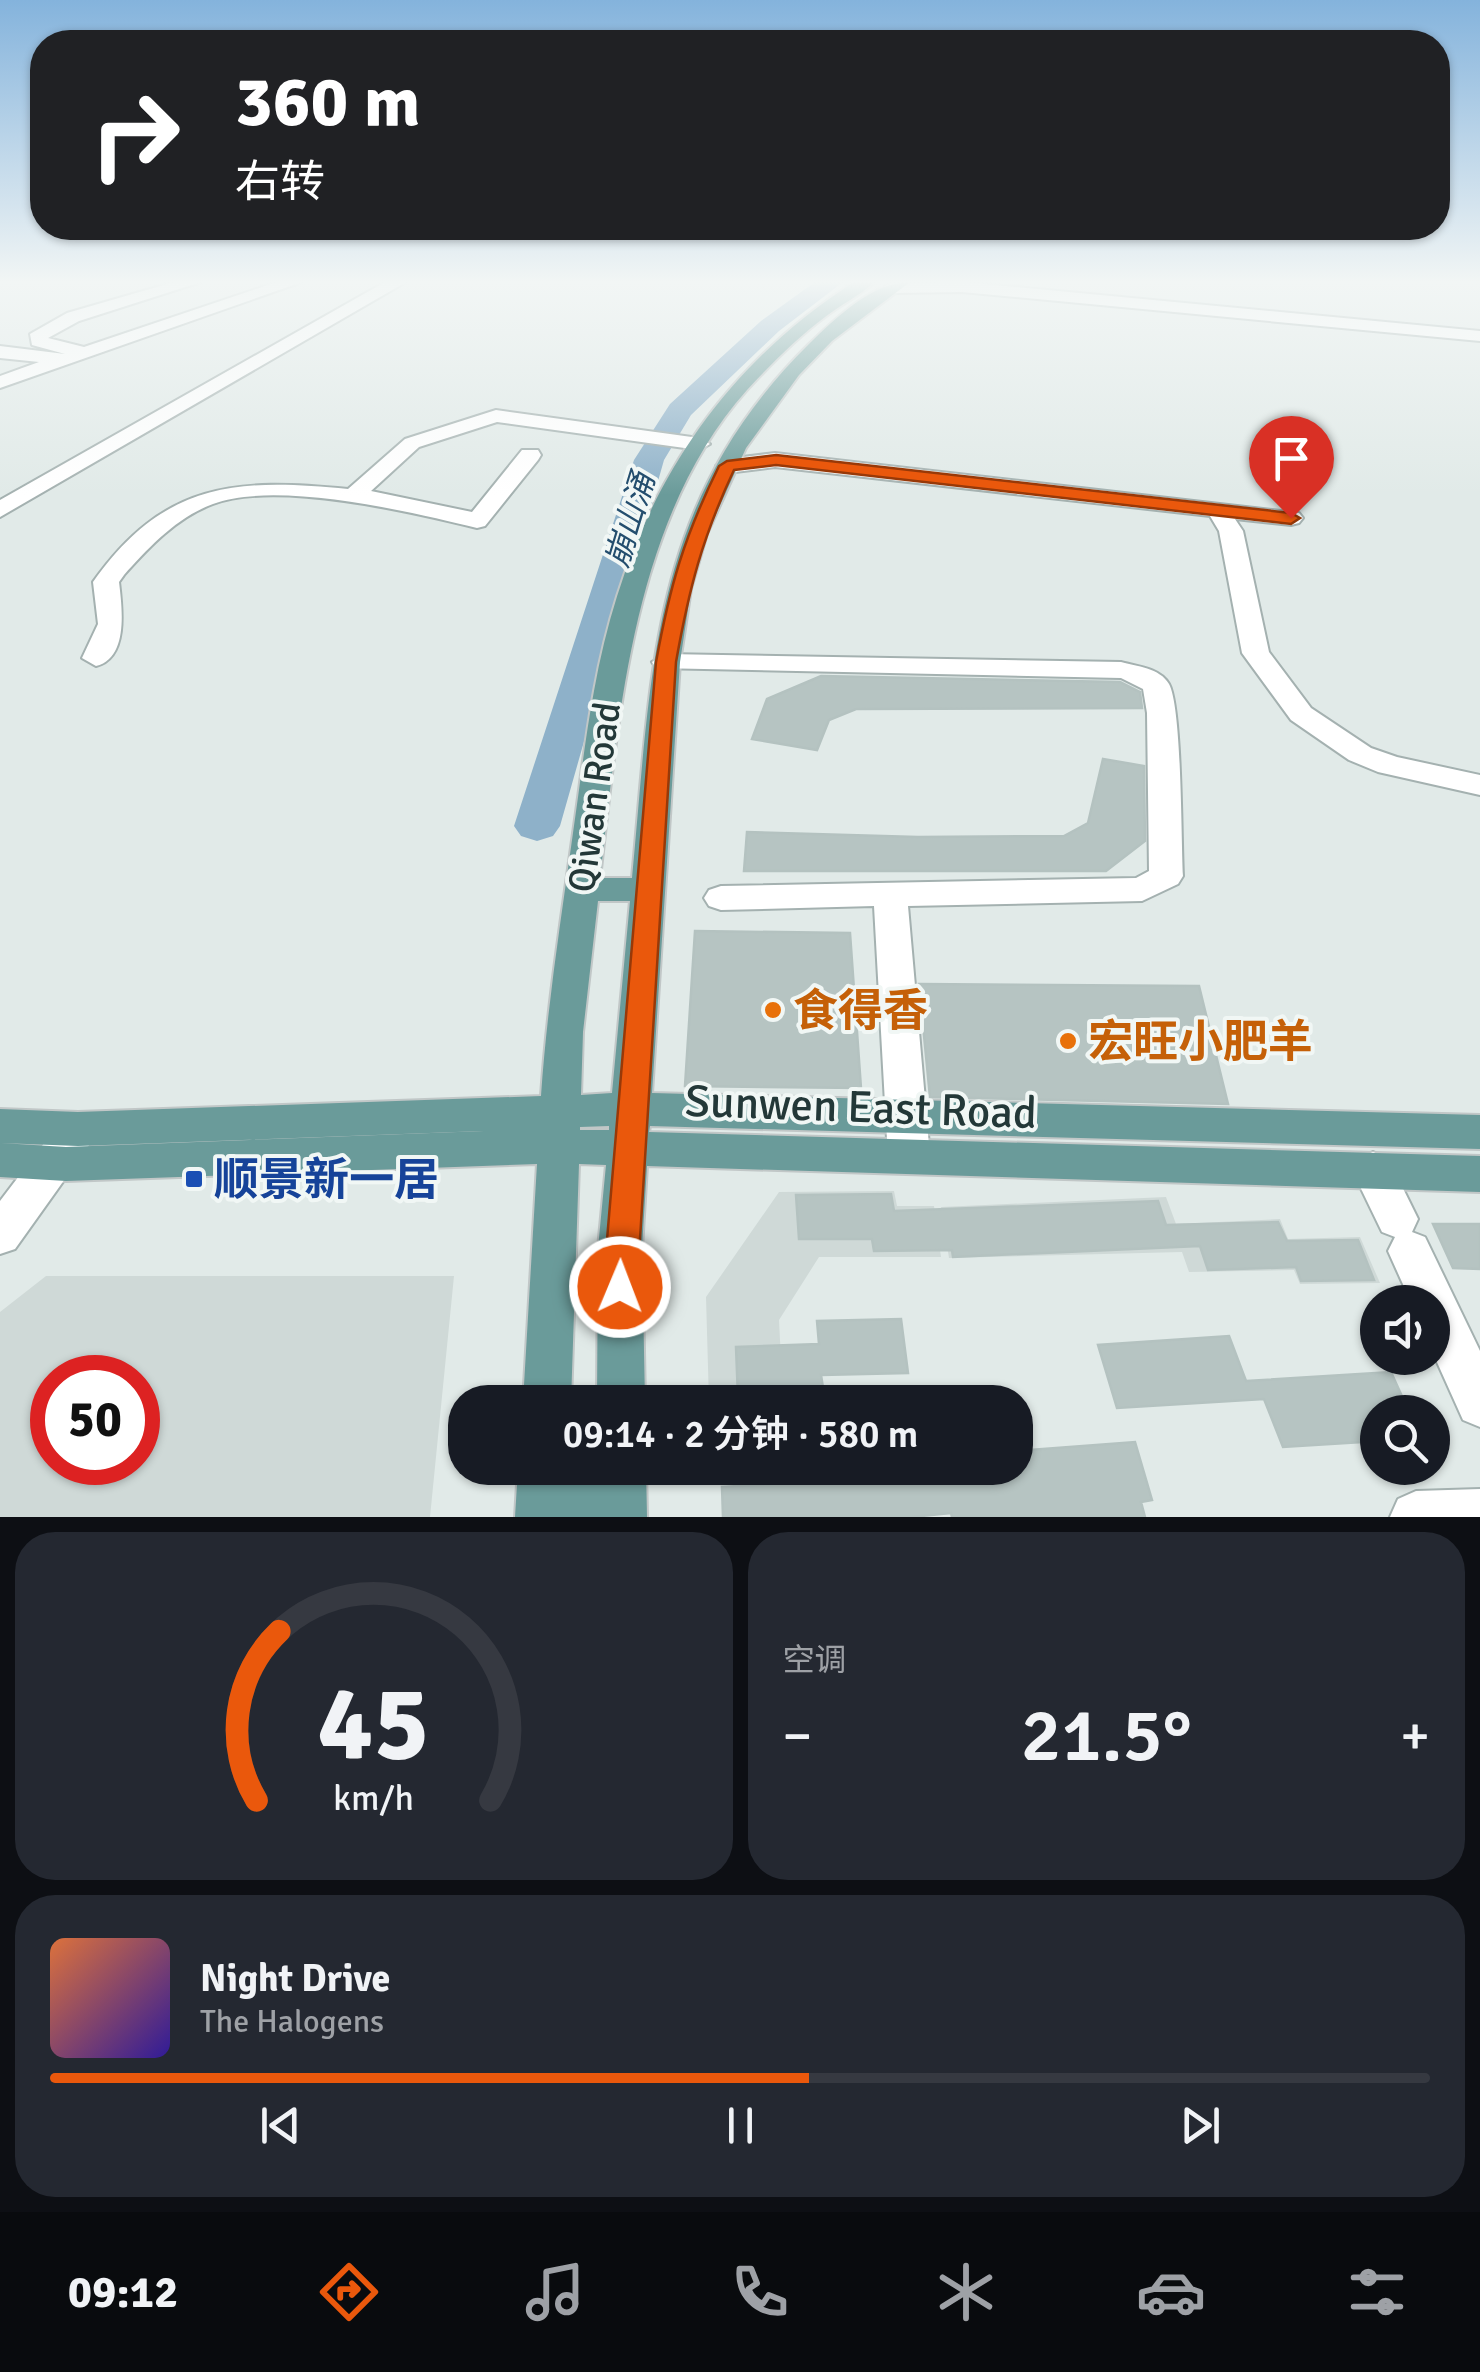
<!DOCTYPE html>
<html lang="zh">
<meta charset="utf-8">
<style>
body{margin:0;font-family:Signika,"Noto Sans SC",sans-serif;background:#242831;color:#f1f3f6;height:100vh;display:flex;flex-direction:column;font-size:38px;white-space:nowrap}
*{box-sizing:border-box;margin:0}
p{font-size:32px;color:#9ea1a6}
.icon{flex:none;width:55px;height:55px;fill:none;stroke:currentColor;stroke-width:2;stroke-linecap:round;stroke-linejoin:round}
.map{position:relative;height:1517px;overflow:hidden}
.side{display:flex;flex-direction:column;gap:15px;padding:15px;background:#0d0f14;flex:1}
.side>*{flex:none}
.top-card{position:absolute;left:30px;top:30px;width:1420px;height:210px;border-radius:40px;box-shadow:0 2px 8px #0004;background:#202124;color:#fff;overflow:hidden}
.tools{position:absolute;left:1360px;top:1285px;display:grid;gap:20px}
.tools a{display:grid;place-items:center;width:90px;height:90px;border-radius:50%;background:#171b24;box-shadow:0 2px 8px #0004;font-size:50px}
.speed{position:absolute;left:30px;top:1355px;display:flex;gap:20px;font-size:50px;font-weight:700;text-align:center}
.speed>*{display:grid;place-content:center;width:130px;height:130px;border-radius:50%;background:#171b24;box-shadow:0 2px 8px #0004;line-height:1}
.speed .limit{border:15px solid #d22;background:#fff;color:#111}
.pin{position:absolute;display:grid;place-items:center;width:85px;height:85px;color:#fff;margin:-102px -42px;border-radius:50% 50% 50% 0;rotate:-45deg;box-shadow:0 0 10px #0007}
.pin .icon{rotate:45deg}
.me{position:absolute;width:110px;margin:-55px;rotate:1deg;stroke-linejoin:round;filter:drop-shadow(0 0 8px #0008)}
.turn{display:flex;align-items:center;gap:35px;height:210px;padding:0 40px;font-size:45px}
.turn .icon{width:130px;height:130px;stroke-width:2.5}
.turn b{display:block;font-size:70px;line-height:85px}
.big{font-size:75px;font-weight:600;line-height:1.1}
.side .card{flex:1;display:flex;flex-direction:column;justify-content:center;gap:15px;min-width:0;padding:0 35px;border-radius:40px;background:#242831}
.side .dial{align-items:center;gap:0}
.dial svg{height:260px;overflow:visible;fill:none;stroke:#363941;stroke-width:7;stroke-linecap:round;text-anchor:middle}
.dial text{fill:#f1f3f6;stroke:none}
.song{display:flex;align-items:center;gap:30px}
.cover{width:120px;height:120px;border-radius:15px;background:linear-gradient(135deg,hsl(20 70% 55%),hsl(250 70% 35%))}
.played{height:10px;border-radius:5px;background:linear-gradient(90deg,#ea580c 55%,#363941 55%)}
.keys{display:flex;justify-content:space-around;direction:ltr}
.heat{display:flex;justify-content:space-between;align-items:center;font-size:55px;direction:ltr}
.side .tiles{flex:1;display:grid;gap:15px;grid-template-columns:1fr 1fr}
.card:last-child{grid-column:span 2}
.trip{position:absolute;left:448px;top:1385px;width:585px;height:100px;border-radius:40px;background:#171b24;box-shadow:0 2px 8px #0004;font-weight:600;line-height:100px;text-align:center}
.dock{display:flex;height:160px;justify-content:space-around;align-items:center;background:#090b0e;color:#9ea1a6}
.dock .icon{width:70px;height:70px}
.dock .on{color:#ea580c}
.dock b{font-size:45px;color:#f1f3f6}
.map>svg:first-child{display:block}
.built{fill:#cfd9d7;fill-rule:evenodd}
.lines{fill:none;stroke-linecap:round;stroke-linejoin:round}
.river{fill:#8eb1c9;fill-rule:evenodd}
.building{fill:#b6c4c2;stroke:#b4c2c0;stroke-width:2.5}
.minor-casing{stroke:#a4b1b0;stroke-width:4}
.major-casing{stroke:#c1c7c7;stroke-width:4}
.minor{fill:#fff;fill-rule:evenodd}
.major{fill:#6a9b9a;fill-rule:evenodd}
.route{fill:#ea580c;stroke:#983908;stroke-width:2.5}
.food-dot{fill:#e8710a;stroke:#f1f7f5;stroke-width:4}
.transit-dot{fill:#1a4fb4;stroke:#f1f7f5;stroke-width:4}
.labels{text-anchor:middle;stroke-width:8;stroke-linejoin:round;paint-order:stroke}
.far-water-label{font-size:32px;font-style:italic;fill:#244e6e;stroke:#f1f7f5}
.street-label{font-size:38px;fill:#233838;stroke:#f1f7f5}
.near-food-label{font-size:45px;font-weight:bold;fill:#c56008;stroke:#f1f7f5;text-anchor:start}
.near-street-label{font-size:45px;fill:#233838;stroke:#f1f7f5}
.near-transit-label{font-size:45px;font-weight:bold;fill:#164399;stroke:#f1f7f5;text-anchor:start}
</style>
<div class="map">
<svg width="1480" height="1517" viewBox="0 0 1480 1517">
<rect width="100%" height="100%" fill="#e1eae8"/>
<path class="built" d="M894 1191 897 1206H934L941 1257H819L779 1320 783 1400 709 1402 706 1297 779 1192Z
M1166 1197 1176 1224 1280 1219 1288 1239 1360 1237 1380 1283 1300 1284 1294 1270 1189 1272 1182 1252 949 1258 941 1207Z
M46 1276H454L430 1517H0V1312ZM52 1378H138V1462H52Z"/>
<g class="lines">
<path class="river" d="M815 282H843L779 331 691 415 664 460 560 826 553 836 537 841 521 836 514 826 634 460 670 404 761 321Z"/>
</g>
<path class="building" d="M821 676 1120 682 1140 692 1142 708 856 709 829 720 817 750 752 739 767 699Z
M1103 759 1144 766 1145 841 1106 871H744L747 832 918 837 1064 836 1088 823Z
M695 931 850 933 861 1088 685 1086Z
M919 984 1199 986 1228 1104 930 1097Z
M891 1194 894 1211 1158 1201 1166 1225 1278 1222 1287 1241 1358 1240 1374 1280 1301 1281 1296 1267 1208 1270 1200 1246 953 1257 952 1250 874 1251 872 1239H799L796 1195Z
M1433 1224H1480V1269L1453 1268Z
M901 1319 908 1373 821 1375 824 1394 738 1398 736 1347 819 1344 817 1321Z
M1229 1336 1246 1381 1391 1372 1409 1412H1378V1441L1283 1447 1264 1399 1117 1408 1098 1345Z
M1135 1442 1152 1500 1141 1502 1145 1517H952L951 1513 912 1517H723L722 1487 931 1474 930 1468H1015V1451Z"/>
<g class="lines">
<defs>
<path id="minor" d="M174 282H201L79 321 48 338 84 347 277 282H302L0 388V376L39 362 0 358V346L65 354 32 345 30 334 67 313Z
M385 282H406L0 517V500Z
M964 282 1480 331V341L962 292 891 293 883 288 891 283Z
M496 410 699 438 710 444 699 450 497 422 419 447 371 491 472 512 522 450H538L541 455 538 460 485 526 477 528C412 512 276 480 213 504 177 517 148 548 124 575L119 582C122 607 129 658 96 666L82 658 98 624 93 582C164 482 235 478 348 489L405 439Z
M775 453 1299 513 1303 518 1299 523 1291 525 1235 519 1243 531 1269 652 1311 708 1371 748 1397 757 1480 775V795L1378 772 1349 760 1291 720 1242 653 1219 531 1210 516 775 467 727 473 716 466 727 459Z
M666 654 1121 662C1136 666 1160 668 1169 684 1182 708 1181 840 1183 876L1178 884 1142 901 908 906 930 1157 924 1169 909 1174 894 1169 888 1157 874 906 721 910 709 906 704 898 709 890 721 886 1136 878 1149 871 1147 713 1143 689 1121 678 656 668 652 662Z
M78 1112 92 1117 98 1129 92 1141 15 1249 0 1254V1201L64 1117Z
M1373 1152 1388 1158 1418 1219 1412 1232 1425 1237 1480 1351V1427L1463 1420 1432 1351V1302H1411L1388 1251 1395 1237 1382 1232 1352 1170 1358 1158Z
M1480 1489V1517H1390L1398 1499 1416 1491Z"/>
<path id="major" d="M854 282H874C860 296 840 305 825 317 798 337 770 365 747 390 632 519 619 715 600 878H632C652 669 650 501 809 344 836 318 872 282 910 282L832 341 799 375 746 448 707 534 691 589 680 662 652 1093 1480 1115V1149L650 1126 649 1132 1480 1156V1192L647 1166 642 1248 645 1402H597L598 1248 606 1165 579 1164 571 1402H523L537 1164 66 1181 0 1177V1109L78 1112 541 1096C547 1007 561 920 573 833 580 786 585 738 594 691 625 518 705 378 854 282ZM598 901H630L612 1093 581 1095 583 1032ZM609 1126V1130H580V1127ZM539 1129 66 1147 1 1143 78 1146Z
M518 1468H568V1477L596 1475V1468H646L647 1517H515Z"/>
</defs>
<use href="#minor" class="minor-casing"/>
<use href="#major" class="major-casing"/>
<use href="#minor" class="minor"/>
<use href="#major" class="major"/>
</g>
<linearGradient id="sky" x2="0" y2="1"><stop stop-color="#84b3dc"/><stop offset="0.57" stop-color="#f2f6f5"/><stop offset="1" stop-color="#f2f6f5" stop-opacity="0"/></linearGradient>
<rect width="1480" height="495" fill="url(#sky)"/>
<path class="route" d="M776 455 1291 513 1300 518 1291 524 776 465 734 470C702 538 689 589 676 662L637 1287 632 1298 620 1303 608 1298 603 1287 656 662C670 585 684 537 719 466L727 461Z"/>
<g class="food-dot">
<circle cx="773" cy="1010" r="10"/>
<circle cx="1068" cy="1041" r="10"/>
</g>
<rect class="transit-dot" x="184" y="1169" width="20" height="20" rx="5"/>
<g class="labels">
<g class="far-water-label">
<text transform="translate(630 520) rotate(-73)" y="11">崩山涌</text>
</g>
<g class="street-label">
<text transform="translate(594 797) rotate(-82)" y="13">Qiwan Road</text>
</g>
<g class="near-food-label">
<text x="793" y="1026">食得香</text>
<text x="1088" y="1057">宏旺小肥羊</text>
</g>
<g class="near-street-label">
<text transform="translate(861 1106) rotate(2)" y="16">Sunwen East Road</text>
</g>
<g class="near-transit-label">
<text x="214" y="1195">顺景新一居</text>
</g>
</g>
</svg>
<div class="tools">
<a><svg class="icon" aria-label="sound" viewBox="0 0 24 24"><path d="M4 9h4l5-4v14l-5-4H4zM17 9q2 3 0 6"/></svg></a>
<a><svg class="icon" aria-label="search" viewBox="0 0 24 24"><circle cx="10" cy="10" r="6"/><path d="M15 15l6 6"/></svg></a>
</div>
<div class="speed"><div class="limit">50</div></div>
<div class="pin" style="left:1291px;top:518px;background:#d93025"><svg class="icon" aria-label="arrive" viewBox="0 0 24 24"><path d="M6 21V4h12l-3 4 3 4H6"/></svg></div>
<svg class="me" style="left:620px;top:1287px" viewBox="-20 -20 40 40"><circle r="17" fill="#ea580c" stroke="#fff" stroke-width="3"/><path d="M0-11L8 9 0 5-8 9z" fill="#fff"/></svg>
<div class="trip">09:14 · 2 分钟 · 580 m</div>
<div class="top-card">
<div class="turn"><svg class="icon" aria-label="right" viewBox="0 0 24 24"><path d="M7 20v-9h11M14 6l5 5-5 5"/></svg><div><b>360 m</b>右转</div></div>
</div>
</div>
<section class="side">
<div class="tiles">
<div class="card dial"><svg viewBox="0 0 100 80">
<path d="M14 69A42 42 0 1 1 86 69"/>
<path d="M14 69A42 42 0 0 1 21 17" stroke="#ea580c"/>
<text x="50" y="56" font-size="32" font-weight="700">45</text>
<text x="50" y="72" font-size="11">km/h</text>
</svg></div>
<div class="card"><p>空调</p>
<div class="heat"><a>−</a><b class="big">21.5°</b><a>+</a></div>
</div>
<div class="card">
<div class="song"><i class="cover"></i><div><b>Night Drive</b><p>The Halogens</p></div></div>
<div class="played"></div>
<div class="keys"><svg class="icon" aria-label="previous" viewBox="0 0 24 24"><path d="M18 5L8 12l10 7zM5 5v14"/></svg><svg class="icon" aria-label="pause" viewBox="0 0 24 24"><path d="M8 5v14M16 5v14"/></svg><svg class="icon" aria-label="next" viewBox="0 0 24 24"><path d="M6 5l10 7-10 7zM19 5v14"/></svg></div>
</div>
</div>
</section>
<nav class="dock">
<b>09:12</b>
<svg class="icon on" aria-label="directions" viewBox="0 0 24 24"><path d="M12 3l9 9-9 9-9-9zM9 14v-3h6M13 9l2 2-2 2"/></svg>
<svg class="icon" aria-label="music" viewBox="0 0 24 24"><path d="M9 18V5l10-2v13"/><circle cx="6" cy="18" r="3"/><circle cx="16" cy="16" r="3"/></svg>
<svg class="icon" aria-label="phone" viewBox="0 0 24 24"><path d="M5 4h4l2 5-3 2q2 4 5 5l2-3 5 2v4C11 20 4 13 5 4z"/></svg>
<svg class="icon" aria-label="climate" viewBox="0 0 24 24"><path d="M12 3v18M4 7l16 10M4 17L20 7"/></svg>
<svg class="icon" aria-label="car" viewBox="0 0 24 24"><path d="M5 17H2v-5l4-1 3-4h7l3 4 3 1v5h-3M9 17h6M6 11h13"/><circle cx="7" cy="17" r="2"/><circle cx="17" cy="17" r="2"/></svg>
<svg class="icon" aria-label="filters" viewBox="0 0 24 24"><path d="M4 7h16M4 17h16"/><circle cx="9" cy="7" r="2"/><circle cx="15" cy="17" r="2"/></svg>
</nav>
